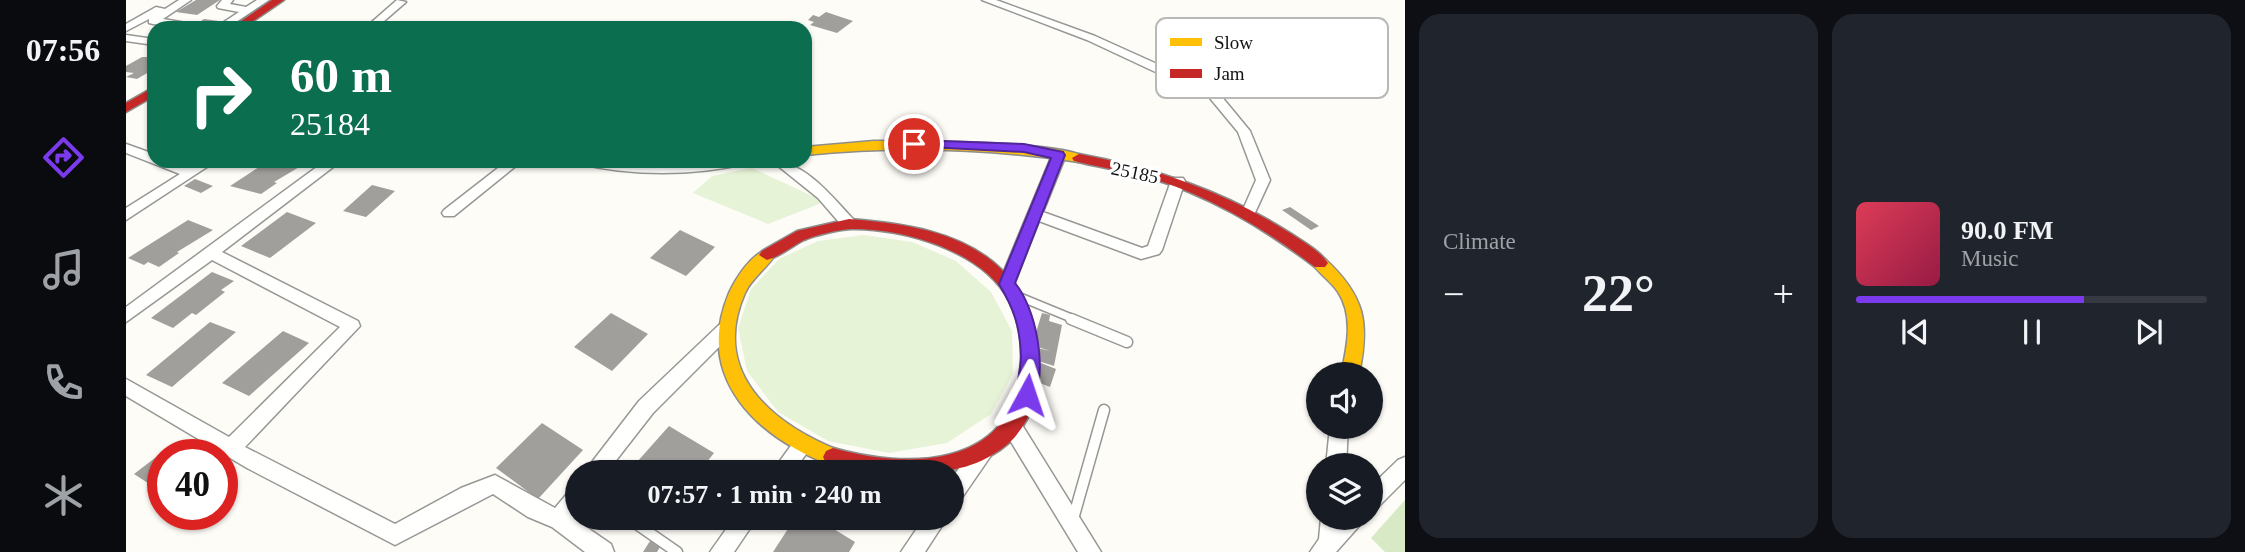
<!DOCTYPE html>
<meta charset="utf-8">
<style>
body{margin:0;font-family:Georgia,serif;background:#20242c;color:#f1f3f6;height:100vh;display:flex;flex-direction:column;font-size:26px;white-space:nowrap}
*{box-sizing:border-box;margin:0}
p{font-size:23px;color:#9ea1a6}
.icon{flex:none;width:38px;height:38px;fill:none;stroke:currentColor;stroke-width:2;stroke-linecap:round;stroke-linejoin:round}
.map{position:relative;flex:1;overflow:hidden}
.drawer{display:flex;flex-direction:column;gap:14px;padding:14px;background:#0d0f14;width:840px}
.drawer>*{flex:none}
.top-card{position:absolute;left:21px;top:21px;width:665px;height:147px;border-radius:21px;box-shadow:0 2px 5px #0004;background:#0b6e4f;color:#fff;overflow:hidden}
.fabs{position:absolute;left:1180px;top:362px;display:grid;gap:14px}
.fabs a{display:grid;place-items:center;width:77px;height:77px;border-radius:50%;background:#171b24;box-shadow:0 2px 5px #0004;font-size:35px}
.speed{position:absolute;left:21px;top:439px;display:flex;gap:14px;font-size:35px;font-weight:700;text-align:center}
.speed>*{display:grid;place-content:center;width:91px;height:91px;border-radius:50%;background:#171b24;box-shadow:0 2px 5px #0004;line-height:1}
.speed .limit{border:10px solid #d22;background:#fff;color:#111}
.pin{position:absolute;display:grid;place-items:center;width:60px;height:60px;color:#fff;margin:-30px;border:4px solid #fff;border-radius:50%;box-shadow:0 2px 7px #0007}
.me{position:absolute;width:77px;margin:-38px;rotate:5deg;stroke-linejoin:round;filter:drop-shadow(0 0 5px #0008)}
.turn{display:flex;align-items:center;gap:24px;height:147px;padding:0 28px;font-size:32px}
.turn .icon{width:91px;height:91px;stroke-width:2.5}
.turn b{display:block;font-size:49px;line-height:60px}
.big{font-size:52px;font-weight:700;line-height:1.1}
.drawer .tile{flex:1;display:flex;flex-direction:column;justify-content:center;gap:10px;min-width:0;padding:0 24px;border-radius:21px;background:#20242c}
.song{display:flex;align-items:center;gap:21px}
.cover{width:84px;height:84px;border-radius:10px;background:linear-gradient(135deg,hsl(350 70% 55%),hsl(340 70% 35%))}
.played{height:7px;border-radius:4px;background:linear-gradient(90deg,#7c3aed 65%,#363941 65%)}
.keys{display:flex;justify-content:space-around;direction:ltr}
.heat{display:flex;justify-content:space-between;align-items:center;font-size:38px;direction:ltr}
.drawer .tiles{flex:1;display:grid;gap:14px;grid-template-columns:repeat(2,1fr)}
.trip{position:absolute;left:439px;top:460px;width:399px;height:70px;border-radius:35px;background:#171b24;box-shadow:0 2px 5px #0004;font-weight:700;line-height:70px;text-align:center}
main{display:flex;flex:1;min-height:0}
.tab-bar{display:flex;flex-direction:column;width:126px;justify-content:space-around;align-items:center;background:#090b0e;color:#9ea1a6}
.tab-bar .icon{width:49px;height:49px}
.tab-bar .current{color:#7c3aed}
.tab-bar b{font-size:32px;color:#f1f3f6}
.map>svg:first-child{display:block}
.green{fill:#e7f3d7}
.forest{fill:#d8eac5}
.building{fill:#a19f9c}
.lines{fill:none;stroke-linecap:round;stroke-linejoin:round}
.lane-far1-casing{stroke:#979795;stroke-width:10}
.lane-casing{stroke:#979795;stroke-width:13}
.street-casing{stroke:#979795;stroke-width:3}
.slow-casing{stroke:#8e8d8b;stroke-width:3}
.jam-casing{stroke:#8e8d8b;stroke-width:3}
.lane-far1{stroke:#fffffe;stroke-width:7}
.lane{stroke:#fffffe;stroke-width:10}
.street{fill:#fffffe;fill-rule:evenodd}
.slow{fill:#ffc107;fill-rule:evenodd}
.jam{fill:#c62828;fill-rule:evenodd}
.route{fill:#7c3aed;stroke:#51269a;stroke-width:2}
.labels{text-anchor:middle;stroke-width:7;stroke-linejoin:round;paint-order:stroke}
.street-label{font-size:19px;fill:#111;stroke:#fff}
.key{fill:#fff;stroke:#b8b8b8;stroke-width:2}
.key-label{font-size:19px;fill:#111}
</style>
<main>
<nav class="tab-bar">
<b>07:56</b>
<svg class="icon current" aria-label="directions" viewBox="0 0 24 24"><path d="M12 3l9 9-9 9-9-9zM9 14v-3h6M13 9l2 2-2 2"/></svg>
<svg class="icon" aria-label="music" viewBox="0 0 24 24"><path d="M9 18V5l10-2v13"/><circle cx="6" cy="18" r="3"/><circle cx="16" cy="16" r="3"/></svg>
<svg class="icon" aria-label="phone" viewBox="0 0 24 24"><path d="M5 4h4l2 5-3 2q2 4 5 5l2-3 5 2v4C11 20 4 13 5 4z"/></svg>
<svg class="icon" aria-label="climate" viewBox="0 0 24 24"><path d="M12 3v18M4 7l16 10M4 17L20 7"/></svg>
</nav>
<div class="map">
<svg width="1279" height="552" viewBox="0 0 1279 552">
<rect width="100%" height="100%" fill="#fdfcf7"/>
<path class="green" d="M626 168 695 200 693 204 642 224 567 193 586 176Z
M738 235 786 242 830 261 865 292 886 331 887 374 865 414 821 443 763 453 702 441 652 412 621 371 612 328 625 289 653 259 692 241Z"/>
<path class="forest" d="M1279 500V552H1259L1245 538Z"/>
<path class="building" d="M70 0H94L71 15 50 12Z
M700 12 727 21 711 33 684 25 688 22 682 20 687 15 693 17Z
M78 19 100 22 91 28H64Z
M16 57H28V69L11 79 0 77 8 73 0 72V66Z
M142 161 180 163 148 182 151 183 135 194 104 186Z
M69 179 87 186 75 193 58 186Z
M246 185 269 191 240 217 217 211Z
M1164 207 1193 226 1185 230 1156 210Z
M161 212 190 223 144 258 115 246Z
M62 220 87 230 51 252 53 253 33 267 22 262 18 265 2 258Z
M554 230 589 247 560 276 524 258Z
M86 272 108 281 95 290 99 292 70 315 66 313 47 328 25 318Z
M485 313 522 334 486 371 448 347Z
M916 313 924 315 923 321 936 325 928 366 909 360 912 348 924 351 906 345Z
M84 322 110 332 46 387 20 375Z
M157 331 183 343 123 396 96 383Z
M915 363 930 369 924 387 909 381Z
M416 423 457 450 412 499 370 468Z
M543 426 588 453 573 472 503 471Z
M42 448 54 455H37V488L34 491 8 474Z
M669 518H690L729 542 723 552H647Z
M524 541 534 547 531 552H517Z"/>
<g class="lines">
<defs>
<path id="lane-far1" d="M894 297 950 320"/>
<path id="lane" d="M945 319 1001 342
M502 518 551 552
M947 519 978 410"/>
<path id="street" d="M53 0H65L37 19 60 23 61 25 58 28 27 24 23 23V19L0 31V24L30 7 39 9Z
M96 0H107L104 4 120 7 131 0H143L101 28H89L113 12 92 8 91 6Z
M271 0 280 2 250 28H239Z
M856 0H870L969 36 1091 91 1124 131 1144 180 1127 217 1122 219 1115 214 1130 180 1112 132 1083 97 961 40Z
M0 35 28 39V45L0 41Z
M0 144 28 154V161H46L64 168 74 161H90L0 220V208L54 174 0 153Z
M933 151 940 155 917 212 1016 248 1022 246 1045 181 1047 178H1057L1059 181 1036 250 1033 254 1015 259 913 221 887 287H875L873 283 926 155Z
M199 161H215L96 252 232 321 234 326 119 447 269 524 335 488 369 475 429 508 445 489 452 487V513L447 518 485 544 488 552H459L426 527 402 517 367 494 269 545 121 468 0 396V379L103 437 214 327 86 260 0 322V307Z
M381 161H396L328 216H318L316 213 318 210Z
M453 161 536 163 620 161 618 164C568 176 505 176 455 164Z
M646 161C679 161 707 198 728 220L730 224 728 228H718L692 198Z
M599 323 605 325 607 330 605 335 527 413 481 472H460L463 466 513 401 593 325Z
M886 418 893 420 975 552H952L879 432 877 426 879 420Z
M1204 427H1222L1220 466H1200Z
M676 437 683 440 686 446 667 472H646L669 440Z
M857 442 864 445 867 451 864 457 833 502 826 505V478L850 445Z
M1279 457V480L1251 508 1244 511V487L1272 460Z
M608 518H631L608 552H584Z
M798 518H821L799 552H775Z
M1195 518H1237L1234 525 1210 552H1184L1193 539Z"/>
<path id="slow" d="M748 141C781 141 940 141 960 158L953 162C861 148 771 146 679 155V147Z
M641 250 649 255C640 269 626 278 619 293 584 373 646 424 714 451L717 457 714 463 707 466C632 438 567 379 603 293 610 278 625 254 641 250Z
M1194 257 1199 259C1239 296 1244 323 1233 374H1215C1221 348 1228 316 1212 292 1205 281 1193 274 1186 263Z"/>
<path id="jam" d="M146 0H158L117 28H105Z
M28 87V96L0 112V103Z
M953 154C1029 168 1098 191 1164 233 1176 241 1194 251 1202 263L1199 267H1189C1136 227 1081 194 1017 176 994 170 971 167 948 161L946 158Z
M723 219C775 223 837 231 876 270 920 313 931 411 874 450 842 472 816 472 778 472 751 472 726 473 700 463L697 457 700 451 707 448C780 469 883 469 894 373 897 349 894 323 883 301 858 251 777 228 725 229 711 230 690 235 678 240 666 246 655 256 641 260L633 255 636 251 671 231Z"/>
</defs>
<use href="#lane-far1" class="lane-far1-casing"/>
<use href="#lane" class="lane-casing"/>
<use href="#street" class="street-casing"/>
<use href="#slow" class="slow-casing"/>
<use href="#jam" class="jam-casing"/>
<use href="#lane-far1" class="lane-far1"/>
<use href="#lane" class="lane"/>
<use href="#street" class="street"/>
<use href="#slow" class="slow"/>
<use href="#jam" class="jam"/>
</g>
<path class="route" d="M788 140 898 144 937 152 939 155 889 283C910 308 922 370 907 400L901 403 894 400C888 388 895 370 895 357 894 326 888 309 873 284L925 158 898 152 783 146V141Z"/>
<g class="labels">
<g class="street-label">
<text transform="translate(1009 172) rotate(12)" y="7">25185</text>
</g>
</g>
<rect x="1030" y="18" width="232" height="80" rx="10" class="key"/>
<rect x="1044" y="38" width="32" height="8" fill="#ffc107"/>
<rect x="1044" y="69" width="32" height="9" fill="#c62828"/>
<g class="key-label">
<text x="1088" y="49">Slow</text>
<text x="1088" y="80">Jam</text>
</g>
</svg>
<div class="fabs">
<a><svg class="icon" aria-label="sound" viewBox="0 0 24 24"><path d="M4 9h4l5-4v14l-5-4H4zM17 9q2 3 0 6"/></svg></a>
<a><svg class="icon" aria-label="layers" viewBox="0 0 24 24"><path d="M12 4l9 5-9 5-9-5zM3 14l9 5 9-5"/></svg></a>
</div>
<div class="speed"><div class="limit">40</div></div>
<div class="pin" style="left:788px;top:144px;background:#d93025"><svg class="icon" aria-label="arrive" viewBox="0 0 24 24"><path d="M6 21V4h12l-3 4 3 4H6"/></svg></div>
<svg class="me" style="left:901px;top:395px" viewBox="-20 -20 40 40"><path d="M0-17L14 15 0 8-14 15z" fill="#7c3aed" stroke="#fff" stroke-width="4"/></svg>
<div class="trip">07:57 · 1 min · 240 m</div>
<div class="top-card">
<div class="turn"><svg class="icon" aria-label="right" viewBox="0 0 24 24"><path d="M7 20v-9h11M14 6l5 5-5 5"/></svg><div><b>60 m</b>25184</div></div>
</div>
</div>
<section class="drawer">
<div class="tiles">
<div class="tile"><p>Climate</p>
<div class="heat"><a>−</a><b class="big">22°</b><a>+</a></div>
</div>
<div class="tile">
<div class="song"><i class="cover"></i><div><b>90.0 FM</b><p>Music</p></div></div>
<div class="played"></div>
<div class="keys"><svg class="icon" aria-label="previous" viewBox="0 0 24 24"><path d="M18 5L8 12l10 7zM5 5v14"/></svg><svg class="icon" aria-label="pause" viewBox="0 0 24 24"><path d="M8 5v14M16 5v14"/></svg><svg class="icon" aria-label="next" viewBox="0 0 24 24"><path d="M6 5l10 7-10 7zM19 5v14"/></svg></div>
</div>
</div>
</section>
</main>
